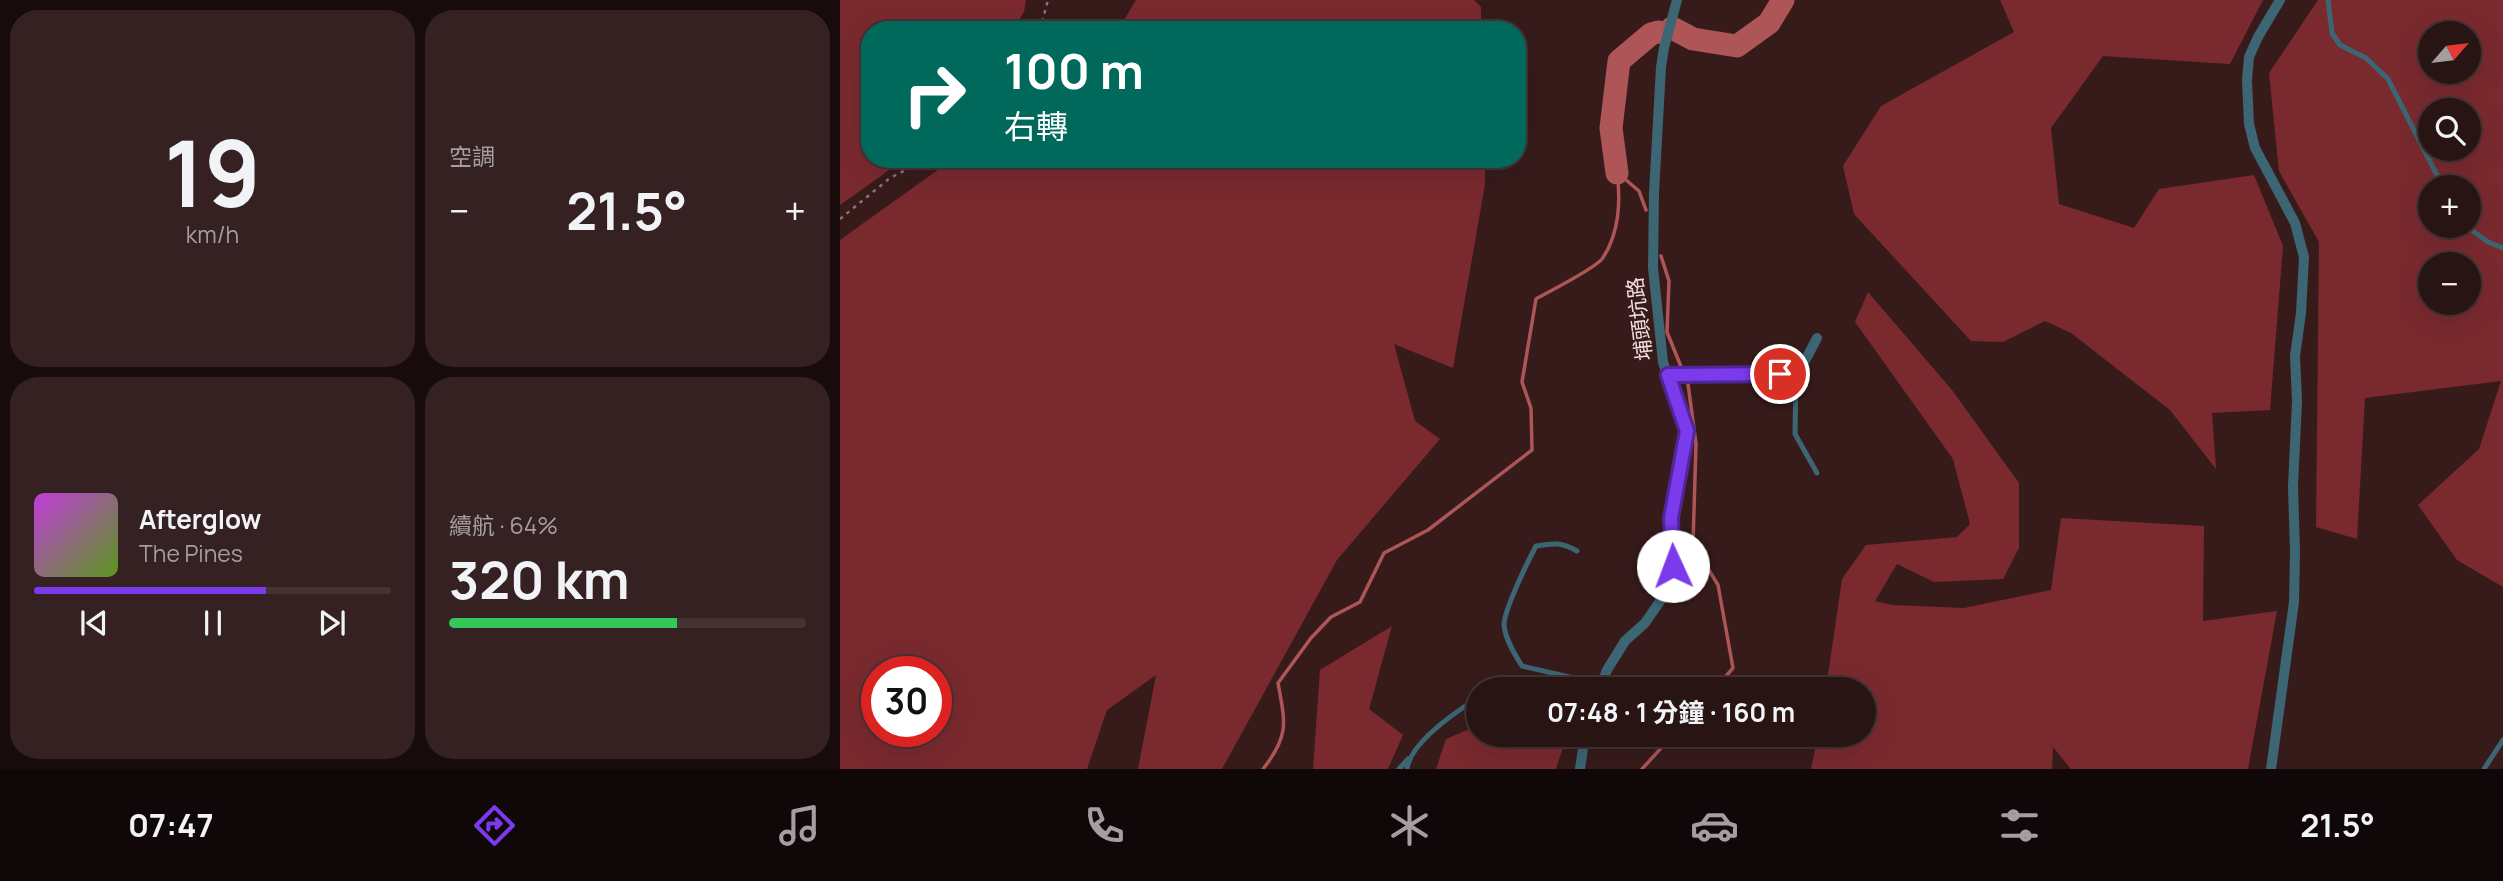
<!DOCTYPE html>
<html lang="zh-TW">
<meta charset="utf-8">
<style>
body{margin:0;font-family:Manrope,"Noto Sans TC",sans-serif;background:#352122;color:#f1f3f6;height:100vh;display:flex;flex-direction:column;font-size:26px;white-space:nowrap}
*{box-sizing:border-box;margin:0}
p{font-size:23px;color:#a59ea0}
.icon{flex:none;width:38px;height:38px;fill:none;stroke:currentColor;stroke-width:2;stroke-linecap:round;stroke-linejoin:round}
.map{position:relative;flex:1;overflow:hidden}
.sheet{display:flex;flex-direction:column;gap:10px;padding:10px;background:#170b0b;width:840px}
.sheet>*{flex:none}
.guide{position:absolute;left:21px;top:21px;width:665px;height:147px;border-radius:28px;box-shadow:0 7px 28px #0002,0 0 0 2px #453334;background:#00695c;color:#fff;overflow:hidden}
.needle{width:46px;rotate:62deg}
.fabs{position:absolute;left:1578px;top:21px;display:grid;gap:14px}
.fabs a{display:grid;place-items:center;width:63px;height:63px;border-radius:50%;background:#291414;box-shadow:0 7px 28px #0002,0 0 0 2px #453334;font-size:35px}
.speed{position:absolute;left:21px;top:656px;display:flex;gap:14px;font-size:35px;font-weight:700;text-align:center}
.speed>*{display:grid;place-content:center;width:91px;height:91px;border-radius:50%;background:#291414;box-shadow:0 7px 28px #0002,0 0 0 2px #453334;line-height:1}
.speed .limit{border:10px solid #d22;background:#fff;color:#111}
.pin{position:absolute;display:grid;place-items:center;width:60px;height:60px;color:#fff;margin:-30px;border:4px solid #fff;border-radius:50%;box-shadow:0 2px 7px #0007}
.me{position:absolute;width:77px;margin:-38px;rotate:358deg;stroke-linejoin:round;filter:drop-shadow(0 0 5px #0008)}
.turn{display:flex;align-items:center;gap:24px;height:147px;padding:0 28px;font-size:32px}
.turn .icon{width:91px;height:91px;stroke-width:2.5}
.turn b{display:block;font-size:49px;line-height:60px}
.big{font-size:52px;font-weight:700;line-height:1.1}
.sheet .card{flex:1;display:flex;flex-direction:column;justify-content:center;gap:10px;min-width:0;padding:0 24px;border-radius:28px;background:#352122}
.sheet .dial{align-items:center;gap:0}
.dial b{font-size:91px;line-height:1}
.song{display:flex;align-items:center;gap:21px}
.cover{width:84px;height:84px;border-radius:10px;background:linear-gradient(135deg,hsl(290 70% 55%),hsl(90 70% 35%))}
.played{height:7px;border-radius:4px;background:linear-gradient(90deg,#7c3aed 65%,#453334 65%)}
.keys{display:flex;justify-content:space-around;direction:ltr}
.heat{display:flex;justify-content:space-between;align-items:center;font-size:38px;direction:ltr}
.charge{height:10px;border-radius:5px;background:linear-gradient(90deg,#34c759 64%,#453334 0)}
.sheet .tiles{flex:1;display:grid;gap:10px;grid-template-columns:repeat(2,1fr)}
.trip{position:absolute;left:626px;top:677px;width:410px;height:70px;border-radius:35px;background:#291414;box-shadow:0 7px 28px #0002,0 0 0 2px #453334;font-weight:700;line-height:70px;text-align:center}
.dock{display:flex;height:112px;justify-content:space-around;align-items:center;background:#100808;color:#a59ea0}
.dock .icon{width:49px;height:49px}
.dock .selected{color:#7c3aed}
.dock b{font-size:32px;color:#f1f3f6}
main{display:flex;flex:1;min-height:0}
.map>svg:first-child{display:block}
.green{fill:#7a2a2f;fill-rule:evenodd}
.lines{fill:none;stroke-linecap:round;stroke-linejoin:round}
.stream{stroke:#ad5557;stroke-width:3.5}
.river{stroke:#ad5557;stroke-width:23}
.path{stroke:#8c7474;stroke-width:2.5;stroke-dasharray:3.5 5;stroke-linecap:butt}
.lane{stroke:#3c6674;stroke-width:5}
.street{stroke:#3c6674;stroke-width:10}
.route-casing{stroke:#51269a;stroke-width:18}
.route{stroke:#7c3aed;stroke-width:12}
.labels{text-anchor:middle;stroke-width:7;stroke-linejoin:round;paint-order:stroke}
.street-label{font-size:21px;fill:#f2dede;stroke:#371b1b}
</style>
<main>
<section class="sheet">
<div class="tiles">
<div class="card dial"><b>19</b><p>km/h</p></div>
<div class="card"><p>空調</p>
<div class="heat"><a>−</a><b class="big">21.5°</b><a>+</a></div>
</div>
<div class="card">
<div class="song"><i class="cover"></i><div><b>Afterglow</b><p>The Pines</p></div></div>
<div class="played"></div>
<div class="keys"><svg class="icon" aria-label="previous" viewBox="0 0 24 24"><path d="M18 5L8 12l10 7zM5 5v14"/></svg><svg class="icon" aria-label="pause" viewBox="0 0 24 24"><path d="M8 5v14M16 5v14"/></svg><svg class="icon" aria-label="next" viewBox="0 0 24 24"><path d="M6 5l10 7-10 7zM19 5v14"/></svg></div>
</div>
<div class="card"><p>續航 · 64%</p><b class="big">320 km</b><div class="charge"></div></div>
</div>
</section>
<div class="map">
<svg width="1663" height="769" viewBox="0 0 1663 769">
<rect width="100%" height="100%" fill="#371b1b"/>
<path class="green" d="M0 0H186L184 12 172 30H30V159H61L45 173 0 205Z
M296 0H634L641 7V30H271L280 27Z
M1160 0H1423L1390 64 1263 56 1211 128 1219 204 1294 228 1319 189 1414 175 1443 246 1430 410 1372 413 1376 469 1330 410 1231 333 1205 321 1163 342 1131 341 1014 214 1003 166 1041 106 1174 32Z
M1478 0H1663V587L1617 560 1578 505 1639 449 1661 381 1525 398 1517 539 1476 527 1479 242 1439 171 1429 73ZM1591 33H1629V72H1591ZM1591 110H1629V149H1591ZM1591 187H1629V226H1591ZM1591 264H1629V303H1591Z
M113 159H645V184L613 368 554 344 575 421 600 439 497 560 382 769H298L316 675 267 710 247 769H0V240ZM96 672V732H37V672Z
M1028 292 1112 390 1179 483V548L1163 579 1094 582 1057 564 1035 601 1052 605 1124 608 1211 590 1221 518 1364 526 1363 621 1437 611 1408 769H1231L1213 747 1212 769H971L978 735H1024V690L986 689 1002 579 1026 545 1117 537 1130 524 1113 459 1015 322Z
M552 626 529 709 563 735 548 769H473L480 670Z
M639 725V735H727L716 769H596L606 739Z"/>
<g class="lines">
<path class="stream" d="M779 174 799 191 806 210
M821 256 829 281 827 332 848 384 856 444 853 544 878 585 893 668 874 690
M423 769C450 735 445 722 438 683L471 638 491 617 520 602 544 553 588 530 692 450 691 408 682 382 696 299C710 291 754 269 762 259 779 235 781 201 777 173
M802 769 833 735"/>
<path class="river" d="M832 28 853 39 897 46 929 23 943 0
M777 173 771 128 779 61 811 34 818 32"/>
<path class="path" d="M200 30 208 0
M0 219 50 178 88 159"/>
<path class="lane" d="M1488 0 1492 33 1500 45 1526 58 1548 79 1603 187
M1626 226 1648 242 1663 248
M828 375 940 374 956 378 955 434 977 473
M737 551C722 542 713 543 696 546 688 561 664 610 664 625 665 639 675 655 682 666L760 684
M658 690 702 680 717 674
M559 769 568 759
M567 769C570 743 617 711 639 697
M1644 769 1663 740"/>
<path class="street" d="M956 378 977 338
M759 690 767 670 785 641 805 623 834 581 831 518 847 431 823 362 813 268 814 193 821 67 824 48 837 0
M740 769 745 735
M1431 769 1454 602 1455 552 1453 486 1457 401 1455 356 1461 313 1464 257 1455 223 1415 148 1409 124 1407 80 1409 57 1418 37 1440 0"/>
</g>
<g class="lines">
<defs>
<path id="route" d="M833 566 831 518 847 431 828 375 940 374"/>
</defs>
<use href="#route" class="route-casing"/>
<use href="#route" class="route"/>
</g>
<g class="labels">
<g class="street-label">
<text transform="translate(800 319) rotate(-97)" y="7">埔頭坑路</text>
</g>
</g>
</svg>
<div class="fabs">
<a><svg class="needle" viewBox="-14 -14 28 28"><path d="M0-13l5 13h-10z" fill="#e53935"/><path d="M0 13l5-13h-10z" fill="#a59ea0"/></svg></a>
<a><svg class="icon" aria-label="search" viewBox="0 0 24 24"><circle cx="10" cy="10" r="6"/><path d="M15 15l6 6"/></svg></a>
<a>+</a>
<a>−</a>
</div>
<div class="speed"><div class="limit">30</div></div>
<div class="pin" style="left:940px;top:374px;background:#d93025"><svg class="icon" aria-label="arrive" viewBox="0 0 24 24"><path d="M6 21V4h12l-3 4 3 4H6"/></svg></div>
<svg class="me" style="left:833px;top:566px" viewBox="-20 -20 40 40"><circle r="19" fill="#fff"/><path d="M0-13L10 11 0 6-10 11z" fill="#7c3aed"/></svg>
<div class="trip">07:48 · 1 分鐘 · 160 m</div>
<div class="guide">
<div class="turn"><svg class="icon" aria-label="right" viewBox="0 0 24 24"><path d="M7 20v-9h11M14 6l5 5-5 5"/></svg><div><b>100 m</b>右轉</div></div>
</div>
</div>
</main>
<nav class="dock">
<b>07:47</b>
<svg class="icon selected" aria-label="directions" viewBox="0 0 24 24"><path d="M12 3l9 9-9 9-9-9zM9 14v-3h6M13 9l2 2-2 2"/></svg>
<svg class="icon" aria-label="music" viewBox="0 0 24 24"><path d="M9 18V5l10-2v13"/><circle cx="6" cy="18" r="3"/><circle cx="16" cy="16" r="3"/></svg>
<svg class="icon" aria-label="phone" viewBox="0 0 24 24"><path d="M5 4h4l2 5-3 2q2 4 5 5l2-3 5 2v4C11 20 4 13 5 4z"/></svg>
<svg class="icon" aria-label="climate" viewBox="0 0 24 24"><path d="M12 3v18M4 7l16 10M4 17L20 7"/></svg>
<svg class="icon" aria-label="car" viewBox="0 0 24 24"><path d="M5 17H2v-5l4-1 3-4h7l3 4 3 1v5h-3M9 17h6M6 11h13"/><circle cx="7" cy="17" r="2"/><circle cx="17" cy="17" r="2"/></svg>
<svg class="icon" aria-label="filters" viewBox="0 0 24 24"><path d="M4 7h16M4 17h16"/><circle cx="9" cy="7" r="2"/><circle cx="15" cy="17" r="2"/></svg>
<b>21.5°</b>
</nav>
